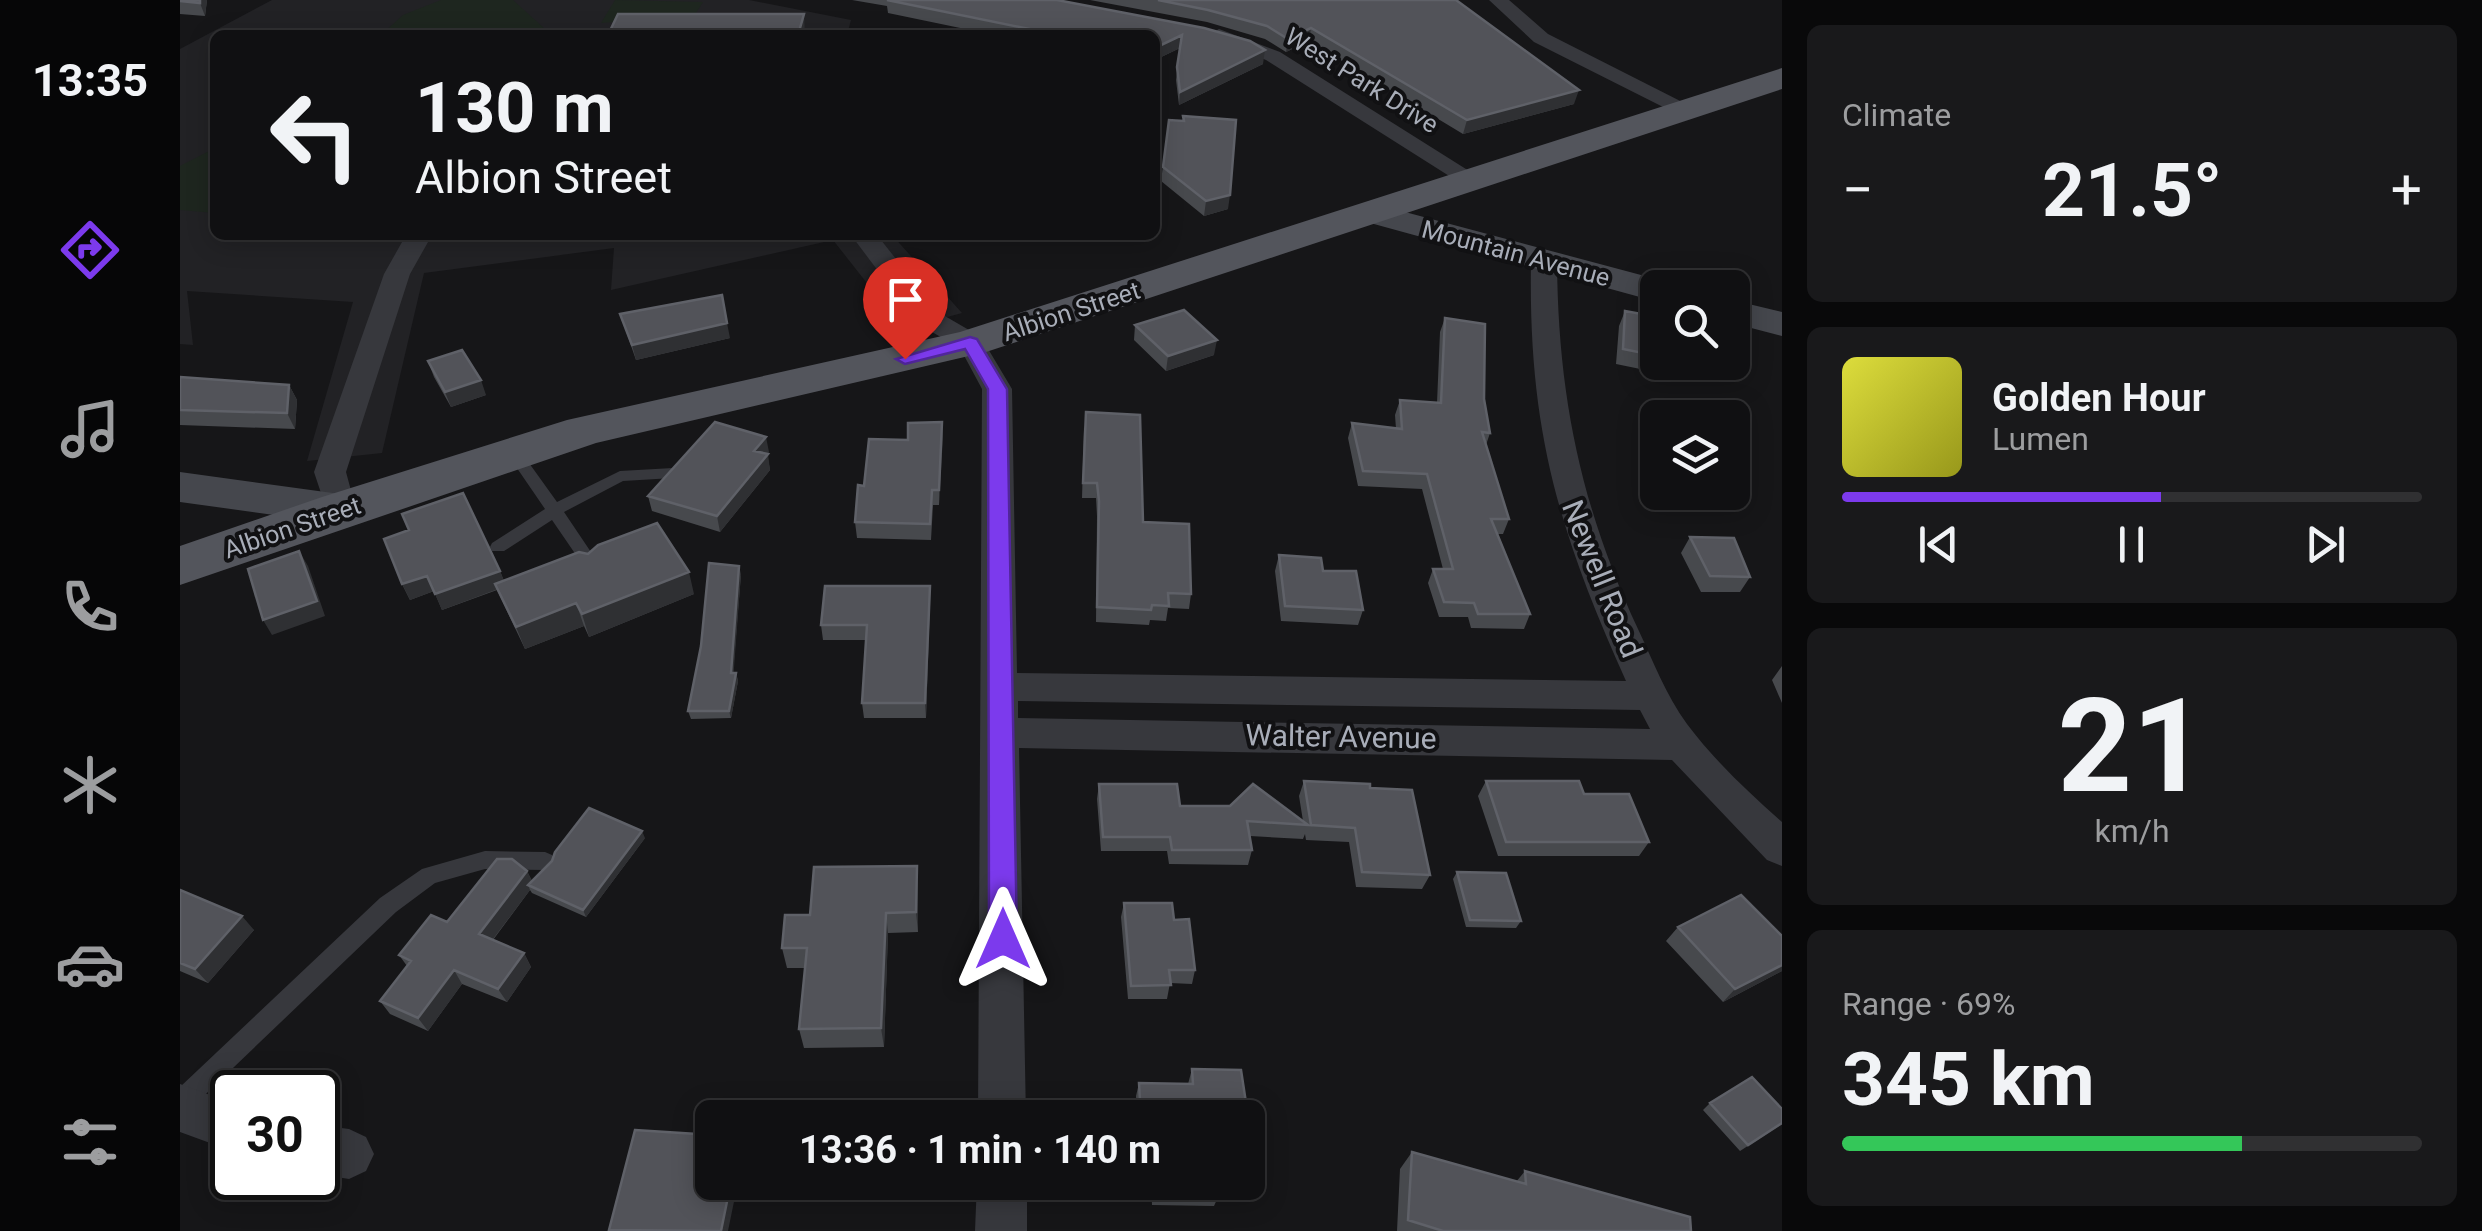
<!DOCTYPE html>
<meta charset="utf-8">
<style>
body{margin:0;font-family:Roboto,sans-serif;background:#19191b;color:#f1f3f6;height:100vh;display:flex;flex-direction:column;font-size:38px;white-space:nowrap}
*{box-sizing:border-box;margin:0}
p{font-size:32px;color:#9c9d9f}
.icon{flex:none;width:55px;height:55px;fill:none;stroke:currentColor;stroke-width:2;stroke-linecap:round;stroke-linejoin:round}
.map{position:relative;flex:1;overflow:hidden}
.panel{display:flex;flex-direction:column;gap:25px;padding:25px;background:#09090a;width:700px}
.panel>*{flex:none}
.top-card{position:absolute;left:30px;top:30px;width:950px;height:210px;border-radius:15px;box-shadow:0 5px 25px #0003,0 0 0 2px #303032;background:#101012;color:#f1f3f6;overflow:hidden}
.buttons{position:absolute;left:1460px;top:270px;display:grid;gap:20px}
.buttons a{display:grid;place-items:center;width:110px;height:110px;border-radius:15px;background:#101012;box-shadow:0 5px 25px #0003,0 0 0 2px #303032;font-size:50px}
.speed{position:absolute;left:30px;top:1070px;display:flex;gap:20px;font-size:50px;font-weight:700;text-align:center}
.speed>*{display:grid;place-content:center;width:130px;height:130px;border-radius:50%;background:#101012;box-shadow:0 5px 25px #0003,0 0 0 2px #303032;line-height:1}
.speed .limit{border:5px solid #111;border-radius:15px;background:#fff;color:#111}
.pin{position:absolute;display:grid;place-items:center;width:85px;height:85px;color:#fff;margin:-102px -42px;border-radius:50% 50% 50% 0;rotate:-45deg;box-shadow:0 0 10px #0007}
.pin .icon{rotate:45deg}
.me{position:absolute;width:110px;margin:-55px;rotate:0deg;stroke-linejoin:round;filter:drop-shadow(0 0 8px #0008)}
.turn{display:flex;align-items:center;gap:35px;height:210px;padding:0 40px;font-size:45px}
.turn .icon{width:130px;height:130px;stroke-width:2.5}
.turn b{display:block;font-size:70px;line-height:85px}
.big{font-size:75px;font-weight:700;line-height:1.1}
.panel .card{flex:1;display:flex;flex-direction:column;justify-content:center;gap:15px;min-width:0;padding:0 35px;border-radius:15px;background:#19191b}
.panel .dial{align-items:center;gap:0}
.dial b{font-size:130px;line-height:1}
.song{display:flex;align-items:center;gap:30px}
.cover{width:120px;height:120px;border-radius:15px;background:linear-gradient(135deg,hsl(60 70% 55%),hsl(60 70% 35%))}
.played{height:10px;border-radius:5px;background:linear-gradient(90deg,#7c3aed 55%,#303032 55%)}
.keys{display:flex;justify-content:space-around;direction:ltr}
.heat{display:flex;justify-content:space-between;align-items:center;font-size:55px;direction:ltr}
.charge{height:15px;border-radius:8px;background:linear-gradient(90deg,#34c759 69%,#303032 0)}
.trip{position:absolute;left:515px;top:1100px;width:570px;height:100px;border-radius:15px;background:#101012;box-shadow:0 5px 25px #0003,0 0 0 2px #303032;font-weight:700;line-height:100px;text-align:center}
main{display:flex;flex:1;min-height:0}
.menu{display:flex;flex-direction:column;width:180px;justify-content:space-around;align-items:center;background:#060607;color:#9c9d9f}
.menu .icon{width:70px;height:70px}
.menu .selected{color:#7c3aed}
.menu b{font-size:45px;color:#f1f3f6}
.map>svg:first-child{display:block}
.built{fill:#222225}
.green{fill:#1e261f}
.lines{fill:none;stroke-linecap:round;stroke-linejoin:round}
.lane{fill:#37383d;fill-rule:evenodd}
.street{fill:#37383d;fill-rule:evenodd}
.secondary{fill:#45474d;fill-rule:evenodd}
.primary{fill:#53555c;fill-rule:evenodd}
.wall{fill:#47494d}
.shaded-wall{fill:#2f3033}
.building{fill:#525359;stroke:#5f6168;stroke-width:2.5}
.route{fill:#7c3aed;stroke:#51269a;stroke-width:2.5}
.labels{text-anchor:middle;stroke-width:8;stroke-linejoin:round;paint-order:stroke}
.far-street-label{font-size:25px;fill:#a8adb8;stroke:#111113}
.street-label{font-size:30px;fill:#a8adb8;stroke:#111113}
</style>
<main>
<nav class="menu">
<b>13:35</b>
<svg class="icon selected" aria-label="directions" viewBox="0 0 24 24"><path d="M12 3l9 9-9 9-9-9zM9 14v-3h6M13 9l2 2-2 2"/></svg>
<svg class="icon" aria-label="music" viewBox="0 0 24 24"><path d="M9 18V5l10-2v13"/><circle cx="6" cy="18" r="3"/><circle cx="16" cy="16" r="3"/></svg>
<svg class="icon" aria-label="phone" viewBox="0 0 24 24"><path d="M5 4h4l2 5-3 2q2 4 5 5l2-3 5 2v4C11 20 4 13 5 4z"/></svg>
<svg class="icon" aria-label="climate" viewBox="0 0 24 24"><path d="M12 3v18M4 7l16 10M4 17L20 7"/></svg>
<svg class="icon" aria-label="car" viewBox="0 0 24 24"><path d="M5 17H2v-5l4-1 3-4h7l3 4 3 1v5h-3M9 17h6M6 11h13"/><circle cx="7" cy="17" r="2"/><circle cx="17" cy="17" r="2"/></svg>
<svg class="icon" aria-label="filters" viewBox="0 0 24 24"><path d="M4 7h16M4 17h16"/><circle cx="9" cy="7" r="2"/><circle cx="15" cy="17" r="2"/></svg>
</nav>
<div class="map">
<svg width="1602" height="1231" viewBox="0 0 1602 1231">
<rect width="100%" height="100%" fill="#161618"/>
<path class="built" d="M92 0H569L671 20 667 35H35V235H712L782 313 723 329 653 240 431 290 434 248 244 273 202 453 127 461 173 302 7 291 13 345 0 344V49Z"/>
<path class="green" d="M261 0H333L365 29 356 35H201L223 15Z
M435 0 523 2 514 16 421 23Z
M35 148V213L0 210V166Z"/>
<g class="lines">
<path class="lane" d="M334 447 339 449 377 502 440 471 493 468 501 473 493 478 443 481 384 512 421 567 413 573 407 571 372 520 324 551H312L310 547 312 543 365 509 326 452Z
M305 851 365 852 372 855 375 861 372 867 365 870 305 869 255 883 216 912 8 1111 0 1115V1087L200 898 242 869Z"/>
<path class="street" d="M1309 0H1329L1368 34 1520 111 1517 116H1501L1354 42Z
M1039 29 1100 52 1305 181 1301 186H1285L1086 60 1032 39 1029 35Z
M226 235H252L230 274 166 472 176 509 171 517 160 520 149 517 134 472 204 274Z
M671 235H697L758 312 801 337 832 389 837 673 1446 681C1378 530 1348 428 1351 261L1355 256H1373L1377 261C1378 396 1401 507 1458 629 1473 661 1486 695 1507 724 1534 760 1568 792 1602 822V866L1587 860 1492 760 839 748 846 1118H798L802 389 780 348 738 324ZM838 701 1460 710 1470 729 838 718Z
M0 1084 52 1103V1151L0 1132Z
M138 1125 169 1129 186 1137 194 1154 186 1171 169 1179 138 1174Z
M797 1182H847V1231H795Z"/>
<path class="secondary" d="M1195 204 1491 283 1495 288H1478V302L1183 221 1178 214 1183 207Z
M1552 300 1602 312V336L1552 323Z
M0 472 160 494 176 498 183 509 176 520 160 524 0 502Z"/>
<path class="primary" d="M1602 68V89L806 352 416 443 0 585V546L142 497 387 420 780 332Z"/>
</g>
<path class="wall" d="M0 0H27L25 16 0 14Z
M672 0H877L1083 64 999 105 996 80 1000 48 975 60V35H814L708 13 707 6Z
M910 0H1276L1394 104 1283 134 1129 41 1106 52 1085 39 1027 22Z
M1003 116 1048 209 1024 216 981 181 989 120 1003 121Z
M1445 311 1478 317V362H1479L1475 372 1436 364 1439 326Z
M440 314 550 338 456 360Z
M1265 318 1304 399 1310 433 1306 445 1329 519 1323 534H1318L1350 614 1344 629 1291 628 1288 617H1259L1248 583 1253 569H1263L1242 489 1178 486 1168 438 1172 423 1216 429 1215 415 1220 400 1257 403 1260 332Z
M955 325 1034 355 986 371 954 340Z
M248 361 306 395 271 407 254 377Z
M0 377 109 385 117 400 115 429 0 425Z
M762 422 759 505H753L751 540 677 538 675 522 684 486 728 440Z
M904 427 963 522 1011 594 1009 609 988 608 986 621 970 620 969 625 916 622 917 516 916 498H902Z
M589 452 587 454 590 470 540 532 472 511 468 496Z
M1510 537 1570 577 1560 592H1521L1501 553Z
M1099 555 1143 571 1183 610 1178 625 1101 621 1095 571Z
M320 571 324 581 514 594 409 637 404 626 345 649 317 590 262 610 254 591 230 600 222 584Z
M561 574 553 673H556L558 681 551 718 511 719 508 711Z
M750 601 746 718H684L682 703 686 640H643L641 625Z
M1602 666V703L1592 680Z
M1124 781 1190 788 1250 875 1242 889 1176 887 1169 842 1126 840 1125 834 1123 839 1070 836 1072 850 1068 865 989 864 987 851H921L917 799 919 784 1000 806 1123 821 1119 796Z
M1306 781 1404 794 1469 842 1459 856H1318L1298 796Z
M465 838 406 917 352 893 350 890 313 940 344 953 351 967 327 1002 282 984 248 1031 210 1014 200 1001 227 966 219 955 267 922 347 871 352 881Z
M1277 872 1341 921 1336 928 1286 927 1273 879Z
M738 887V932L708 933 704 1047 624 1048 619 1029 625 968H607L602 948 630 915Z
M0 890 74 930 28 983 0 971Z
M944 903 994 920 1015 970 1012 984 990 983 987 999H948L941 917Z
M1498 927 1602 971 1543 1002 1486 941Z
M1012 1069 1061 1070 1077 1175 1072 1187 1038 1186 1039 1195 1034 1206 972 1205 971 1182H1068V1118H957L956 1096 959 1083 1008 1084Z
M1530 1103 1602 1124 1560 1151 1523 1110Z
M1232 1152 1336 1182 1345 1171 1511 1231H1217L1220 1169Z"/>
<path class="shaded-wall" d="M20 0H27L25 16 20 3Z
M624 14 625 35H618Z
M1131 28 1129 41 1106 52 1108 39Z
M1002 35 1000 48 975 60V48Z
M1085 50 1083 64 999 105 1000 92Z
M1399 90 1394 104 1283 134 1287 120Z
M1050 195 1048 209 1024 216 1026 201Z
M547 323 550 338 456 360 452 345Z
M1037 340 1034 355 986 371 988 356Z
M301 380 306 395 271 407 265 392Z
M109 385 117 400 115 429 107 413Z
M762 422 763 437 759 505V490Z
M586 437 589 452 577 466 574 451Z
M588 454 590 470 540 532 537 516Z
M119 551 128 566 145 616 92 635 83 620Z
M559 566 561 574 553 681 551 673Z
M320 571 326 586 262 610 255 594Z
M509 572 514 594 409 637 402 614Z
M247 576 254 591 230 600 222 584Z
M750 586V601L746 718 745 703Z
M396 603 404 626 345 649 336 627Z
M556 673 558 681 551 718 549 711Z
M462 831 465 838 406 917 403 910Z
M737 866 738 887V932L736 912Z
M347 871 354 885H348L350 890 307 947 299 934Z
M706 913 708 933 704 1047 701 1028Z
M62 916 74 930 28 983 15 969Z
M344 953 351 967 327 1002 318 989Z
M1602 965V971L1543 1002 1555 989Z
M274 970 282 984 248 1031 238 1018Z
M551 1182H558L548 1231H541Z"/>
<path class="building" d="M0 0H20V3L0 1Z
M707 0H877L1024 28 1070 41 1085 50 1000 92 997 67 1002 35 975 48V35H842L854 30Z
M978 0H1276L1399 90 1287 120 1131 28 1108 39 1087 26 1028 10Z
M438 14H624L618 35H428Z
M1003 116 1056 120 1050 195 1026 201 983 167 989 120 1004 121Z
M542 295 547 323 452 345 440 314Z
M1004 310 1037 340 988 356 955 325Z
M1445 311 1478 317V356L1443 349Z
M1265 318 1305 324 1304 399 1310 433 1302 432 1329 519H1311L1350 614H1298L1294 603 1264 602 1253 569H1273L1247 474 1183 471 1172 423 1222 429 1220 400 1261 403Z
M282 350 301 380 265 392 248 361Z
M0 377 109 385 107 413 0 410Z
M906 412 960 415 963 522 1009 524 1011 594 988 593 989 606 972 605 971 610 917 607 919 501 917 483H903Z
M535 422 586 437 574 451 588 454 537 516 468 496Z
M762 422 759 490H752L750 524 675 522 678 485 684 486 689 439 728 440V423Z
M283 493 320 571 255 594 247 576 222 584 204 539 229 530 222 514Z
M477 523 509 572 402 614 396 603 336 627 315 584 399 552 408 554 418 545Z
M1510 537 1554 538 1570 577 1530 576Z
M119 551 137 601 83 620 68 569Z
M1099 555 1141 558 1143 571H1176L1183 610 1105 606Z
M529 563 559 566 551 673H556L549 711H508L521 646Z
M645 586H750L745 703H682L687 625H641Z
M1124 781 1190 784V788L1232 790 1250 875 1182 872 1175 828 1131 825Z
M1306 781H1399L1404 794H1449L1469 842H1326Z
M919 784H997L1000 806H1050L1073 784 1128 825 1067 821 1072 850H992L990 837H923Z
M409 808 462 831 403 910 348 885 372 861 375 852Z
M317 859H332L347 871 299 934 344 953 318 989 274 970 238 1018 200 1001 231 961 219 955 251 915 267 922Z
M737 866 736 912 706 913 701 1028 619 1029 627 948H602L605 915H630L634 867Z
M1277 872 1326 873 1341 921 1290 920Z
M0 890 62 916 15 969 0 963Z
M1561 895 1602 936V965L1555 989 1498 927Z
M944 903H992L994 920 1009 919 1015 970H989L991 985 951 986Z
M1012 1069 1061 1070 1077 1175H1068V1118H961L959 1083 1013 1084Z
M1572 1077 1602 1109V1123L1568 1145 1530 1103Z
M455 1130 532 1135V1182H551L541 1231 429 1230Z
M1232 1152 1346 1184 1345 1171 1510 1217 1511 1231H1263L1228 1220Z
M975 1182H1037L1039 1195 975 1194Z"/>
<path class="route" d="M790 337 797 339 827 389 837 939 833 948 823 952 813 948 809 939 808 389 785 349 725 364 716 359Z"/>
<g class="labels">
<g class="far-street-label">
<text transform="translate(1182 80) rotate(32)" y="9">West Park Drive</text>
<text transform="translate(1336 253) rotate(15)" y="9">Mountain Avenue</text>
<text transform="translate(891 311) rotate(-18)" y="9">Albion Street</text>
<text transform="translate(112 527) rotate(-19)" y="9">Albion Street</text>
</g>
<g class="street-label">
<text transform="translate(1422 579) rotate(68)" y="10">Newell Road</text>
<text transform="translate(1161 737) rotate(1)" y="10">Walter Avenue</text>
</g>
</g>
</svg>
<div class="buttons">
<a><svg class="icon" aria-label="search" viewBox="0 0 24 24"><circle cx="10" cy="10" r="6"/><path d="M15 15l6 6"/></svg></a>
<a><svg class="icon" aria-label="layers" viewBox="0 0 24 24"><path d="M12 4l9 5-9 5-9-5zM3 14l9 5 9-5"/></svg></a>
</div>
<div class="speed"><div class="limit">30</div></div>
<div class="pin" style="left:725px;top:359px;background:#d93025"><svg class="icon" aria-label="arrive" viewBox="0 0 24 24"><path d="M6 21V4h12l-3 4 3 4H6"/></svg></div>
<svg class="me" style="left:823px;top:939px" viewBox="-20 -20 40 40"><path d="M0-17L14 15 0 8-14 15z" fill="#7c3aed" stroke="#fff" stroke-width="4"/></svg>
<div class="trip">13:36 · 1 min · 140 m</div>
<div class="top-card">
<div class="turn"><svg class="icon" aria-label="left" viewBox="0 0 24 24"><path d="M17 20v-9H6M10 6l-5 5 5 5"/></svg><div><b>130 m</b>Albion Street</div></div>
</div>
</div>
<section class="panel">
<div class="card"><p>Climate</p>
<div class="heat"><a>−</a><b class="big">21.5°</b><a>+</a></div>
</div>
<div class="card">
<div class="song"><i class="cover"></i><div><b>Golden Hour</b><p>Lumen</p></div></div>
<div class="played"></div>
<div class="keys"><svg class="icon" aria-label="previous" viewBox="0 0 24 24"><path d="M18 5L8 12l10 7zM5 5v14"/></svg><svg class="icon" aria-label="pause" viewBox="0 0 24 24"><path d="M8 5v14M16 5v14"/></svg><svg class="icon" aria-label="next" viewBox="0 0 24 24"><path d="M6 5l10 7-10 7zM19 5v14"/></svg></div>
</div>
<div class="card dial"><b>21</b><p>km/h</p></div>
<div class="card"><p>Range · 69%</p><b class="big">345 km</b><div class="charge"></div></div>
</section>
</main>
